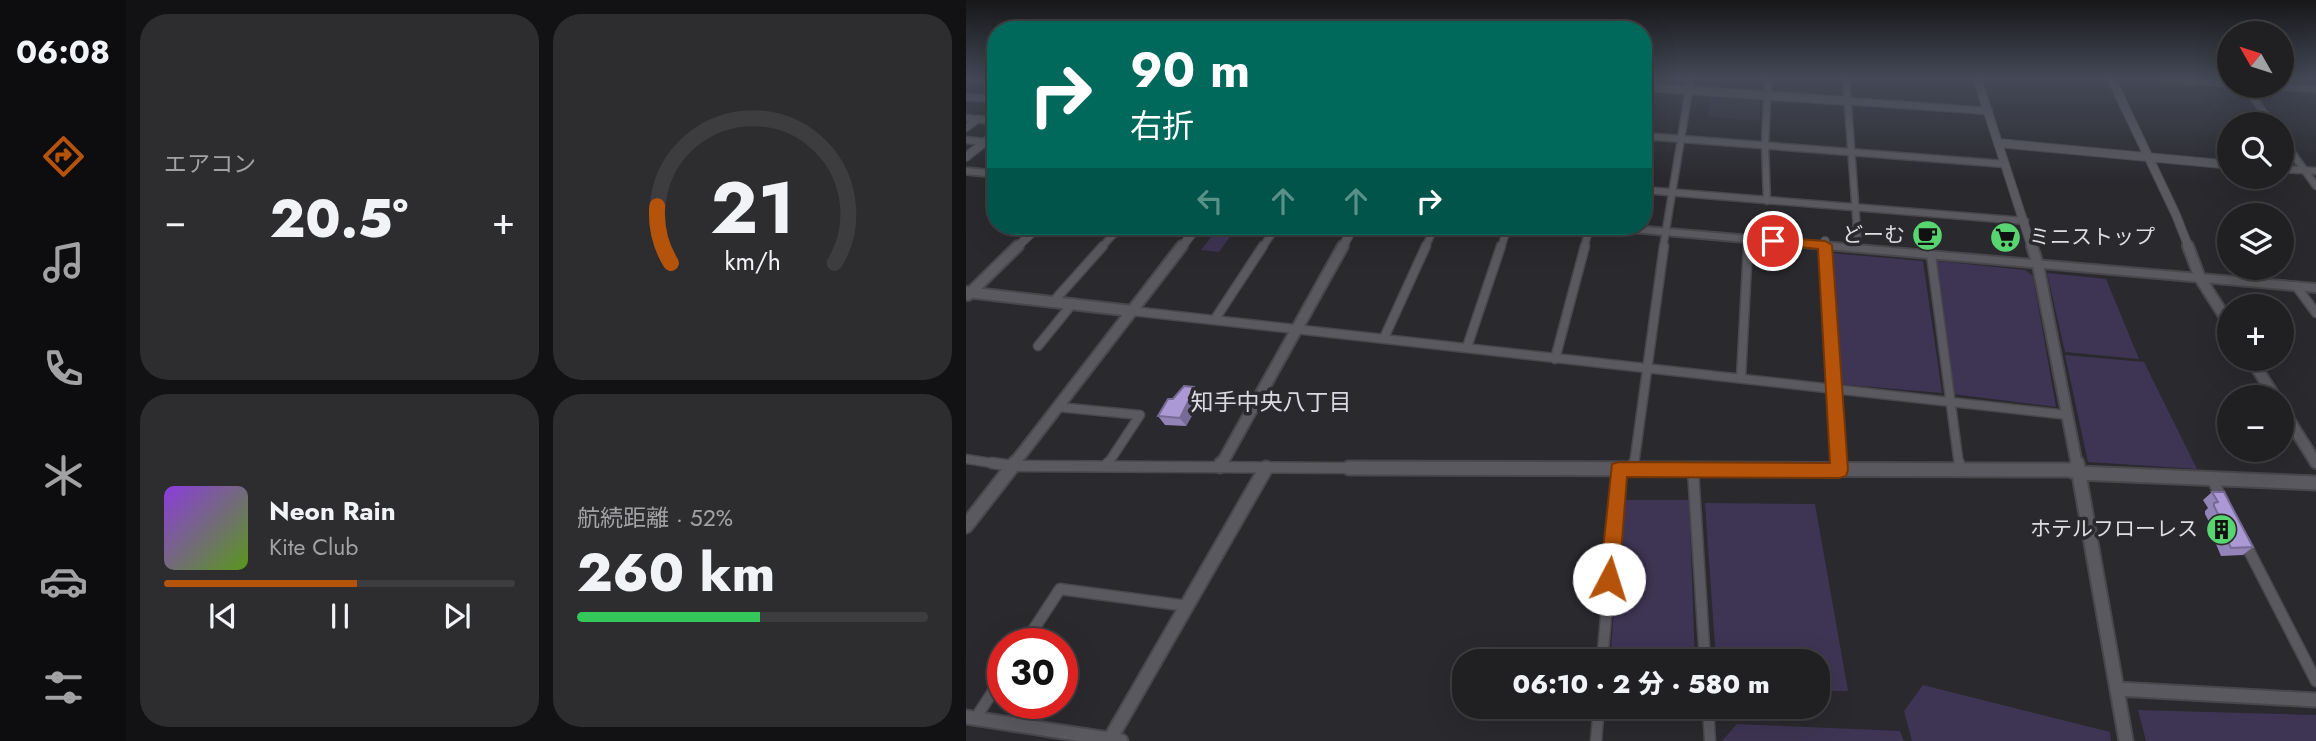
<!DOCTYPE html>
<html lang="ja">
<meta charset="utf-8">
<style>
body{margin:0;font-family:Jost,"Noto Sans JP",sans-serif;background:#2d2c2f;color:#f1f3f6;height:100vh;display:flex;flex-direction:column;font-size:26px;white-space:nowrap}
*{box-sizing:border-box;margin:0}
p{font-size:23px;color:#a2a2a5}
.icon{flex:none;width:38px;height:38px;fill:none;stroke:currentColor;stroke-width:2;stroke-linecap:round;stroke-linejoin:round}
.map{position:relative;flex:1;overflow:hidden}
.drawer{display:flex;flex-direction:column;gap:14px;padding:14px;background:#121113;width:840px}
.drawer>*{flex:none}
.top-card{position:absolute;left:21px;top:21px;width:665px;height:214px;border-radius:28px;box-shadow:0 7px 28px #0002,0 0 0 2px #3d3d40;background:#00695c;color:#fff;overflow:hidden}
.needle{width:46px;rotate:309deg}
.controls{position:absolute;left:1251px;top:21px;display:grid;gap:14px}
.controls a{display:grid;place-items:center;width:77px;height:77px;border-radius:50%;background:#201f22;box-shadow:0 7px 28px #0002,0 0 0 2px #3d3d40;font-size:35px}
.speed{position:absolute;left:21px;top:628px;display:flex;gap:14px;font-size:35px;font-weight:700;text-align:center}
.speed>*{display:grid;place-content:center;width:91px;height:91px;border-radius:50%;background:#201f22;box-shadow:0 7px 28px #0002,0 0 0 2px #3d3d40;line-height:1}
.speed .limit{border:10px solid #d22;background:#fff;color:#111}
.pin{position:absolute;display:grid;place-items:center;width:60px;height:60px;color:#fff;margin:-30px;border:4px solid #fff;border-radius:50%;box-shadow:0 2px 7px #0007}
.me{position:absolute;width:77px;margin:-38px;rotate:5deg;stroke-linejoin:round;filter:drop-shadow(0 0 5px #0008)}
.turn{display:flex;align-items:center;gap:24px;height:147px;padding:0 28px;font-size:32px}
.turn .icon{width:91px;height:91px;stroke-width:2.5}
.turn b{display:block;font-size:49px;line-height:60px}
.lanes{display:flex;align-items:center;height:66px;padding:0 28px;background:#0003;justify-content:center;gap:35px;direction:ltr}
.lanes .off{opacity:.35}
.big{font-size:52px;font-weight:800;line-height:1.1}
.drawer .widget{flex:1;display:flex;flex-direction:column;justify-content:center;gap:10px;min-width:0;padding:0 24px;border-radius:28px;background:#2d2c2f}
.drawer .dial{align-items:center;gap:0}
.dial svg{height:182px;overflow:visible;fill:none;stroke:#3d3d40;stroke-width:7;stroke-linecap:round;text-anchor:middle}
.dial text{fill:#f1f3f6;stroke:none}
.song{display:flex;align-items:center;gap:21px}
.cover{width:84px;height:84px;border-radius:10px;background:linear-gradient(135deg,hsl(270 70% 55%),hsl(90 70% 35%))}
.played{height:7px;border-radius:4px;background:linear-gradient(90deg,#b45309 55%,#3d3d40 55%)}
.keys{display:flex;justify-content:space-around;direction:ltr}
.heat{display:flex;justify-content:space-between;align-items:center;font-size:38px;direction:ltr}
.charge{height:10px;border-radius:5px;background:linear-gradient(90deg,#34c759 52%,#3d3d40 0)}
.drawer .tiles{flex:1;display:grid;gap:14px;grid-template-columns:repeat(2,1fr)}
.trip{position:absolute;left:486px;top:649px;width:378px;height:70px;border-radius:28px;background:#201f22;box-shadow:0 7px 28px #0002,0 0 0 2px #3d3d40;font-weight:800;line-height:70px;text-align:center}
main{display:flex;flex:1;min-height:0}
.tabs{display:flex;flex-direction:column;width:126px;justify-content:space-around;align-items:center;background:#0d0c0e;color:#a2a2a5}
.tabs .icon{width:49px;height:49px}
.tabs .current{color:#b45309}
.tabs b{font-size:32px;color:#f1f3f6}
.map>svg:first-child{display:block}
.built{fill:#33303c}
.green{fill:#3e3554}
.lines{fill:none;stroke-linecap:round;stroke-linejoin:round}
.minor-far2-casing{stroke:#48474c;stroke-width:9}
.minor-far1-casing{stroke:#48474c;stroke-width:11}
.minor-casing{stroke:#48474c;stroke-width:13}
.tertiary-far2-casing{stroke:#48474c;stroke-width:10}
.tertiary-far1-casing{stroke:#48474c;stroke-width:14}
.tertiary-casing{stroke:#48474c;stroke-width:17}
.secondary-casing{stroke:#48474c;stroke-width:4}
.minor-far2{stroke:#5a595f;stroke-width:6}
.minor-far1{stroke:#5a595f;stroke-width:8}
.minor{stroke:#5a595f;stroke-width:10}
.tertiary-far2{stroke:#5a595f;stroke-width:8}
.tertiary-far1{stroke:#5a595f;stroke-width:10}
.tertiary{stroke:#5a595f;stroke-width:13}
.secondary{fill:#5a595f;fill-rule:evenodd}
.wall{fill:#9284b7}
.shaded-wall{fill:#776b95}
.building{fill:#aa99d5;stroke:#776b95;stroke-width:2}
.route{fill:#b45309;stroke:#753606;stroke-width:2}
.labels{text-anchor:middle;stroke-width:7;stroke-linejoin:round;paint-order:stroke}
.poi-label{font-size:21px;fill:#dedde1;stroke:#2a292e;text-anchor:end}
.neighbourhood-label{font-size:23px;fill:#dbd9e1;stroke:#2a292e}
</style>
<main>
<nav class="tabs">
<b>06:08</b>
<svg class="icon current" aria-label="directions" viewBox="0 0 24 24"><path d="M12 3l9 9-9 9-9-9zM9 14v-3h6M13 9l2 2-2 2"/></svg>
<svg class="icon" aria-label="music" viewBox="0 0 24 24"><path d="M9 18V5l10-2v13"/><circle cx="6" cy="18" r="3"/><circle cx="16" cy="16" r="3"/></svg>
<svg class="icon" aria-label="phone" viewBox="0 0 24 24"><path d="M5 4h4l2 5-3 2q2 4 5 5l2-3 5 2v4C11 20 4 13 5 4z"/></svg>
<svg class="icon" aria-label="climate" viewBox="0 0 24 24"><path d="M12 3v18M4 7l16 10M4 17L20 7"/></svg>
<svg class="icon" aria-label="car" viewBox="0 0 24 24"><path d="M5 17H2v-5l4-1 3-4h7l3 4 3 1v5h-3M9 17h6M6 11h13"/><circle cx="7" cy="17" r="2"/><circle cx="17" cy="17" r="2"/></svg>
<svg class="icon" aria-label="filters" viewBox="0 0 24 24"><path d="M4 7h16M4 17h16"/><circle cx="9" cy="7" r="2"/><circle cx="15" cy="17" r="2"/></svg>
</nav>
<section class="drawer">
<div class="tiles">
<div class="widget"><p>エアコン</p>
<div class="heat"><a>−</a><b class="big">20.5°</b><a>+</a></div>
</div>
<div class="widget dial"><svg viewBox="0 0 100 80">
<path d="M14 69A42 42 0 1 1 86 69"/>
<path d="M14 69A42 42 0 0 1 8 44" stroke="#b45309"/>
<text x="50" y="56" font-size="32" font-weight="700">21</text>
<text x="50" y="72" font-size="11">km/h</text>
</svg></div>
<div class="widget">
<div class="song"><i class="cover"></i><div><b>Neon Rain</b><p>Kite Club</p></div></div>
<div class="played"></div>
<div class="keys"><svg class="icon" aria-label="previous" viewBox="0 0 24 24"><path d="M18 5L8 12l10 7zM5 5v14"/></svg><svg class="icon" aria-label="pause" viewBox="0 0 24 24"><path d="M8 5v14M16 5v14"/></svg><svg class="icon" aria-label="next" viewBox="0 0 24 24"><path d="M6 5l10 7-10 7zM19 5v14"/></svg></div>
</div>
<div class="widget"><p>航続距離 · 52%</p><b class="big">260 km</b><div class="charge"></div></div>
</div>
</section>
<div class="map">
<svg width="1350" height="741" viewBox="0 0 1350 741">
<rect width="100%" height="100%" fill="#2a292e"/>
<path class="built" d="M745 94 794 98V121L742 117Z"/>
<path class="green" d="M254 226H272L253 252 235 250Z
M864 253 957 261 976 393 872 384Z
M971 261 1059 270 1067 276 1090 407 987 394Z
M1081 273 1140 279 1173 359 1099 352Z
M1099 355 1178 362 1231 469 1122 462Z
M657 500H723L729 661H644Z
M739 503 849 504 882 691H852V662L750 661Z
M957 685 1144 732 1145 741H946L938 711Z
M1172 710 1350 715V741H1180Z
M771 724 934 731 938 741H756Z"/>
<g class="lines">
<defs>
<path id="minor-far2" d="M4 78 30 80
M880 78 892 244
M1279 86 1306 124
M1300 86 1350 89
M0 97 30 99
M881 101 1023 111
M0 118 30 121
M0 128 12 119
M677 136 1039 164
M1316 139 1350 186
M0 140 19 142
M1316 169 1350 171
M677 190 1059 221
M801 201 799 146 802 78
M135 248 155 226
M296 248 311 226
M459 248 469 226
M535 248 542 226
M618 248 624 226
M697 248 725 78
M782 248V239"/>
<path id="minor-far1" d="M965 255 993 465
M1330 286 1350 313
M87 302 137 246
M166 311 1102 415
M249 319 297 246
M418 338 460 246
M72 346 107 303
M501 347 535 246
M589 359 619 246
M775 378 782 246
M92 407 174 415 141 465
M0 459 38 465
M668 465 698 246"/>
<path id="minor" d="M26 463 47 466 383 468
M993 463 994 470
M140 466 142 463
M667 469 668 463
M727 470 739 662
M1246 479 1257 501
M1278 541 1350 681
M58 644 94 589 221 606
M636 662 653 469
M742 707 744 741
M9 719 37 676
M630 741 633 707"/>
<path id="tertiary-far2" d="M1011 78 1066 248
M1145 78 1210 215 1223 248
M1200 78 1264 83
M677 87 881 101
M1032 143 1256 164
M0 157 30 133
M859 241V248
M50 248 73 226
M215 248 232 226
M376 248 388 226"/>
<path id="tertiary-far1" d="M859 246 873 465
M1066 246 1072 265 1111 465
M1222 246 1234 278 1264 325
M0 292 166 311
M2 295 52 246
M1285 359 1309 397
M1316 409 1350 463
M47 465 216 246
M255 465 377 246"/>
<path id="tertiary" d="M873 463V470
M1111 463 1160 741
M254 466 256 463
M383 468 1103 470 1113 473 1350 483
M0 526 49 463
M1152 689 1350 700
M0 717 155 741
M143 741 300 468"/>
<path id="secondary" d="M0 168 30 171V177L0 174Z
M627 226H668L1350 284V292L632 229Z"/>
</defs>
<use href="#minor-far2" class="minor-far2-casing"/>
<use href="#minor-far1" class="minor-far1-casing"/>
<use href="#minor" class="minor-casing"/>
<use href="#tertiary-far2" class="tertiary-far2-casing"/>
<use href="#tertiary-far1" class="tertiary-far1-casing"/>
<use href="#tertiary" class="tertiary-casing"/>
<use href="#secondary" class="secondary-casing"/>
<use href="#minor-far2" class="minor-far2"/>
<use href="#minor-far1" class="minor-far1"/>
<use href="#minor" class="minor"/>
<use href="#tertiary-far2" class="tertiary-far2"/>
<use href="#tertiary-far1" class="tertiary-far1"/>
<use href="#tertiary" class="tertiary"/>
<use href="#secondary" class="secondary"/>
</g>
<path class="wall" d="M957 223 970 232 968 238 956 237 955 229Z
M228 387 234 396 238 397 244 406 231 407 220 426 199 425 192 416 207 399Z
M1246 492 1287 547 1277 555 1255 556 1250 544 1253 542 1239 514V511L1242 508 1237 500Z"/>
<path class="shaded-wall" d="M228 387 234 396 227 393Z
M224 398 231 407 220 426 214 418Z"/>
<path class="building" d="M957 223 969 224 970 232 958 231Z
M218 386 228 387 227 393 238 397 224 398 214 418 192 416 202 399H207Z
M1246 492H1258L1287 547 1265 548 1259 536H1263L1248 506V503L1252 502Z"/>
<linearGradient id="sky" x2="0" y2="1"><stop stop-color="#171719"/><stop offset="0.43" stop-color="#444957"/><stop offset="1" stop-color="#444957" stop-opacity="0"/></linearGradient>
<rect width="1350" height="182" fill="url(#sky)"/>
<path class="route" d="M807 237 859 241 866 245 882 470 880 476 873 478 661 477 653 579 650 586 643 588 637 586 634 579 646 464 653 462 864 463 852 249 803 244V238Z"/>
<defs>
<symbol id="cafe-disc" viewBox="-11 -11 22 22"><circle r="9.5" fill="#58d570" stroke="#2a292e"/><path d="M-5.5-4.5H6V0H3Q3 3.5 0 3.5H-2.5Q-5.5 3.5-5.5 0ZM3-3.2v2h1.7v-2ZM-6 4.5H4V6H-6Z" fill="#111"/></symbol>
<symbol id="supermarket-disc" viewBox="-11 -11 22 22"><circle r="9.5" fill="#58d570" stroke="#2a292e"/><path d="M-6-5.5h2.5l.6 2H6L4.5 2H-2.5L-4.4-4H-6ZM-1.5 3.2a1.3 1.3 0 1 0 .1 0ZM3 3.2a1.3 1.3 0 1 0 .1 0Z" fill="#111"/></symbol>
<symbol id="building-disc" viewBox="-11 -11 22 22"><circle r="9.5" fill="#58d570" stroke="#2a292e"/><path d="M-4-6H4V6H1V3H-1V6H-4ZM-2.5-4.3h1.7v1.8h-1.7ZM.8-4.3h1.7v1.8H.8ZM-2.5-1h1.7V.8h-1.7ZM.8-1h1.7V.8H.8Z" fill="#111"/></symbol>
</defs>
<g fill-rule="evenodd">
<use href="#cafe-disc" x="944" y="218" width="35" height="35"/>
<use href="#supermarket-disc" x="1022" y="220" width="35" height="35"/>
<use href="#building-disc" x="1238" y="512" width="35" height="35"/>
</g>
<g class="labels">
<g class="poi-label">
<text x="939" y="242">どーむ</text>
<text x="1063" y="244" text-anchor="start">ミニストップ</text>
<text x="1232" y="536">ホテルフローレス</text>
</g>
<g class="neighbourhood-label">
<text x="305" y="410">知手中央八丁目</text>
</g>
</g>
</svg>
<div class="controls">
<a><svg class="needle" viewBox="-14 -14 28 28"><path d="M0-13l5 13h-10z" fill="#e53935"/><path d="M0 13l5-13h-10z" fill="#a2a2a5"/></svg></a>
<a><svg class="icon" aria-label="search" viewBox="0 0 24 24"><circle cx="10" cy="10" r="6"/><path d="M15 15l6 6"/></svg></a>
<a><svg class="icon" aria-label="layers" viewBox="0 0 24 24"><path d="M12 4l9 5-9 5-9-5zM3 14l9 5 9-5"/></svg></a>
<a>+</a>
<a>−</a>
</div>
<div class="speed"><div class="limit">30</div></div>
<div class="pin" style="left:807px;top:241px;background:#d93025"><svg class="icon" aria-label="arrive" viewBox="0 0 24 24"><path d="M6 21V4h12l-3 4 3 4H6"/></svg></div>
<svg class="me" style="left:643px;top:579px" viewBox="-20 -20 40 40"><circle r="19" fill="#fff"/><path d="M0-13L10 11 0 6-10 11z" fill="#b45309"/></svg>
<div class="trip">06:10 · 2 分 · 580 m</div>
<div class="top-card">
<div class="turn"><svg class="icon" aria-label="right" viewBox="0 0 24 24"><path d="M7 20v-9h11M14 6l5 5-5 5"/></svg><div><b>90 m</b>右折</div></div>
<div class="lanes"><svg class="icon off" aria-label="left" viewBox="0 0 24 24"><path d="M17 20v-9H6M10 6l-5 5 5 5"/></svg><svg class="icon off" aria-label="ahead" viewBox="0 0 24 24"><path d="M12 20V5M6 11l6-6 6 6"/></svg><svg class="icon off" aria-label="ahead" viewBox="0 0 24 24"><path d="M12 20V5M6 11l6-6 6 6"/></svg><svg class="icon" aria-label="right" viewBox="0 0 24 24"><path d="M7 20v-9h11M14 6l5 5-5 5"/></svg></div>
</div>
</div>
</main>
